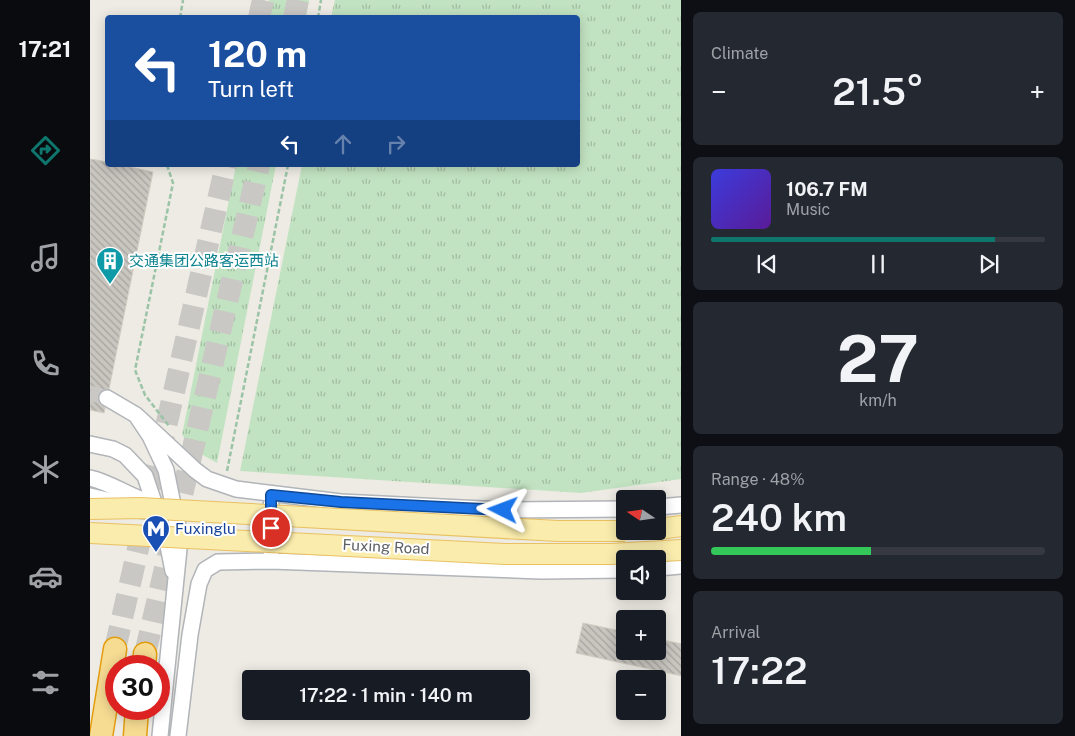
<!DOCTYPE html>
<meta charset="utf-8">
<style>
body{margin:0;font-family:"Public Sans","Noto Sans SC",sans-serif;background:#242831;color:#f1f3f6;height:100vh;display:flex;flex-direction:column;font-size:19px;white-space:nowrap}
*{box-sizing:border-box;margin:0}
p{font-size:16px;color:#9ea1a6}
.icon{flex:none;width:28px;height:28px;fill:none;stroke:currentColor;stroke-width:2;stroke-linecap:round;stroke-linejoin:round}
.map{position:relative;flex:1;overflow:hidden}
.drawer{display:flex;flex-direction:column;gap:12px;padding:12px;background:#0d0f14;width:394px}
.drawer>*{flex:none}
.guide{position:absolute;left:15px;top:15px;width:475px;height:152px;border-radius:5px;box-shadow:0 2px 12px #0003;background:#1a4fa0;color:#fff;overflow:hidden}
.needle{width:32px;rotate:283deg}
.buttons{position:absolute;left:526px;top:490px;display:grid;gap:10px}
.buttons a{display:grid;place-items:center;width:50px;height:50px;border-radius:5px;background:#171b24;box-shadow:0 2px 12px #0003;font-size:25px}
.speed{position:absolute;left:15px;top:655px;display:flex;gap:10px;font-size:25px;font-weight:700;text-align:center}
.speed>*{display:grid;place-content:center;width:65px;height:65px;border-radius:50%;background:#171b24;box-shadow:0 2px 12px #0003;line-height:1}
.speed .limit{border:8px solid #d22;background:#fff;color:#111}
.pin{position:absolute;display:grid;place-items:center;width:42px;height:42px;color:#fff;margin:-21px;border:2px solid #fff;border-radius:50%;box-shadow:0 1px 5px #0007}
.me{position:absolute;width:55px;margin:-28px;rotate:273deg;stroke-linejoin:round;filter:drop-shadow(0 0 4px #0008)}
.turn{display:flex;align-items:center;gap:18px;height:105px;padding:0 20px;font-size:22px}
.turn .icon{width:65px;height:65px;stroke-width:2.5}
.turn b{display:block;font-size:35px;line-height:42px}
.lanes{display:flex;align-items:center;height:48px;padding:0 20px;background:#0003;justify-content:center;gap:25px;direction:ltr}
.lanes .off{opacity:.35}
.big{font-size:38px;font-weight:600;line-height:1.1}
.drawer .widget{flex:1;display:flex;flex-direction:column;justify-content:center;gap:8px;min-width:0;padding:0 18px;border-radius:8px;background:#242831}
.drawer .dial{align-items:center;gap:0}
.dial b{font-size:65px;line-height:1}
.song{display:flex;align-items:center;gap:15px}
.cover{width:60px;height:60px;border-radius:8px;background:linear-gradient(135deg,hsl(240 70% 55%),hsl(270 70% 35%))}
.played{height:5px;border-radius:2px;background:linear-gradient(90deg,#0f766e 85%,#363941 85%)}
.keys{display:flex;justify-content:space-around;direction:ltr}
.heat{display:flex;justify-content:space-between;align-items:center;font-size:28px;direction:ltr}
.charge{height:8px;border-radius:4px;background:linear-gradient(90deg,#34c759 48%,#363941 0)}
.trip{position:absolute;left:152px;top:670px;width:288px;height:50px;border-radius:5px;background:#171b24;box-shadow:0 2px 12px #0003;font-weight:600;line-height:50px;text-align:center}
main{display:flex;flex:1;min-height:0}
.tabs{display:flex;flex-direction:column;width:90px;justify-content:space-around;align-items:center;background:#090b0e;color:#9ea1a6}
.tabs .icon{width:35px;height:35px}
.tabs .active{color:#0f766e}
.tabs b{font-size:22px;color:#f1f3f6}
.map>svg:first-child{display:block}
.grass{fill:url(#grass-tufts)}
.building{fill:url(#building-back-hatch);stroke:#d2cdc2}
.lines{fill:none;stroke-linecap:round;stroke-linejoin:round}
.minor-tunnel{stroke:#c9c8c4;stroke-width:15;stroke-dasharray:15 8;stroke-linecap:butt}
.highway-tunnel{stroke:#c9c8c4;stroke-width:22;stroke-dasharray:22 11;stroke-linecap:butt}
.minor-casing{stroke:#b1b4b8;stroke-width:18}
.major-casing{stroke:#e9c161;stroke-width:22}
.highway-casing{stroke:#e39d0e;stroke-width:25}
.path{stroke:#9bc4a6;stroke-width:2.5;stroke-dasharray:5 2.5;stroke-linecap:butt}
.minor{stroke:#fff;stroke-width:15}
.major{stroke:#faecac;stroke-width:20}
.highway{stroke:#f6db92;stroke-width:22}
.major-bridge-casing{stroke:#e9c161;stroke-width:22;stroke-linecap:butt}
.major-bridge{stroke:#faecac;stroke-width:20}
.route-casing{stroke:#114b97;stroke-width:12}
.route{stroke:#1a73e8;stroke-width:9}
.labels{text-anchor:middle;stroke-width:4;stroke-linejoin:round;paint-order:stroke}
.culture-label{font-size:15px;fill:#0d838f;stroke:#fff;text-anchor:start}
.transit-label{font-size:15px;fill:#164399;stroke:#fff;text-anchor:start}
.street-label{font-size:15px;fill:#5c5f63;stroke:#fff}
</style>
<main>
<nav class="tabs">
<b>17:21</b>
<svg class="icon active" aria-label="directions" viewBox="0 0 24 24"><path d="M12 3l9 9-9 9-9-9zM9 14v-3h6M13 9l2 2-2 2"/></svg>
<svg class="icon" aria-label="music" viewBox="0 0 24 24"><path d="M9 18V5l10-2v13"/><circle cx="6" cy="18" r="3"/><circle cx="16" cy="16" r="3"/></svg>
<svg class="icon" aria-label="phone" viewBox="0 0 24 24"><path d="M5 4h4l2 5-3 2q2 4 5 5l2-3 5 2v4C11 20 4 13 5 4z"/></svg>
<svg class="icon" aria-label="climate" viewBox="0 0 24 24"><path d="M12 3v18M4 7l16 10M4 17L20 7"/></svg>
<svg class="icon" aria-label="car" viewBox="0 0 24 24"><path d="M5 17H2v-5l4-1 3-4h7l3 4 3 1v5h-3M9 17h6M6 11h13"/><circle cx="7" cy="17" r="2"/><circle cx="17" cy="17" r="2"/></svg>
<svg class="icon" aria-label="filters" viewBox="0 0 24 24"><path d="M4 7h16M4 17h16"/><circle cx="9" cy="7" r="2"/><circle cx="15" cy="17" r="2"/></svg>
</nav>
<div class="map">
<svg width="592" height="736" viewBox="0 0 592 736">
<defs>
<pattern id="grass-tufts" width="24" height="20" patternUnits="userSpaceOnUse" patternTransform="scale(1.25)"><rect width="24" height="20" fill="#c2e3c1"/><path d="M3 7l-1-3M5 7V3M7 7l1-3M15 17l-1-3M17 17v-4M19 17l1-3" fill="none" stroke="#a1bba0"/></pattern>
<pattern id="building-back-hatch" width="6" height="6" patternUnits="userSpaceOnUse" patternTransform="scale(1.25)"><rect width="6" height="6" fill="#c9c6c0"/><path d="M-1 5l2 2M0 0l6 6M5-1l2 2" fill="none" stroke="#a6a4a0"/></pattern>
</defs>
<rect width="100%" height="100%" fill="#edebe4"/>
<path class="grass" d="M179 0H219L216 17H175Z
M245 0H591V479L491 493 150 471 212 165H488V18L241 17Z
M146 165H186L127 463 111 454 92 435Z"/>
<path class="building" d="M0 159 18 162V165H31L63 172 19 389 12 390 8 397 9 403 15 408 14 413 0 410Z
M493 623 535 632V651H568V639L592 644V676L486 653Z"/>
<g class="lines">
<path class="minor-tunnel" d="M0 393 17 398"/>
<path class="highway-tunnel" d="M169 18 173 0
M204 18 208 0
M25 649 136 165
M55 654 169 165"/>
<defs>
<path id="minor" d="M17 398 46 415 60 436 76 470 90 539 70 736
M46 415 105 470 117 479 146 489 251 502 413 510 535 509
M0 444 23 449 35 455 55 476 77 541 83 571
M0 478C23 483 40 498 63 503
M0 496 29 503
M568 507 592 505
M181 552V505
M568 568 592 566
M88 736 100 635 109 584 115 570 128 562 181 561 451 571 535 570"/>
<path id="major" d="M568 529 592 526"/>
<path id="highway" d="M54 666 55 654
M11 736 25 649
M45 736 47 709"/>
</defs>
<use href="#minor" class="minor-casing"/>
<use href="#major" class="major-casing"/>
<use href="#highway" class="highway-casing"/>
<path class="path" d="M90 18 93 0
M228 18 231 0
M77 165 83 183 45 370 55 395 79 426
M137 471 198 165"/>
<use href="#minor" class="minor"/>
<use href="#major" class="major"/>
<use href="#highway" class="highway"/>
<defs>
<path id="major-bridge" d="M0 509 50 508 468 531H535
M0 533 415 554H521L592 550"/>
</defs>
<use href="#major-bridge" class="major-bridge-casing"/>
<use href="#major-bridge" class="major-bridge"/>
</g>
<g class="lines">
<defs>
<path id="route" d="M181 528V495L251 502 413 510"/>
</defs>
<use href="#route" class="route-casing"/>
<use href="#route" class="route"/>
</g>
<defs>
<symbol id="building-pin" viewBox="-11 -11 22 30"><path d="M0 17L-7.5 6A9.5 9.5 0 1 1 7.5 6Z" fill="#0f9aa8" stroke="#fff"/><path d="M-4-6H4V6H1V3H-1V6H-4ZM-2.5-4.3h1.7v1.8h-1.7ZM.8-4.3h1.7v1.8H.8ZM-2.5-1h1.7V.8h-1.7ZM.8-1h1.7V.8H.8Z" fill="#fff"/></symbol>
<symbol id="metro-pin" viewBox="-11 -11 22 30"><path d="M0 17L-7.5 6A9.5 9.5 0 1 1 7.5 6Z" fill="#1a4fb4" stroke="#fff"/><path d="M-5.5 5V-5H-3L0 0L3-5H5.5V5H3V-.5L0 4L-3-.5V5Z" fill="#fff"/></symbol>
</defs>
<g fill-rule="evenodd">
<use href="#building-pin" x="4" y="245" width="32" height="43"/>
<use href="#metro-pin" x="50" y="513" width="32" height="43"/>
</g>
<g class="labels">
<g class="culture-label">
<text x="39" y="266">交通集团公路客运西站</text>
</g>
<g class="transit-label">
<text x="85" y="534">Fuxinglu</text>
</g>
<g class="street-label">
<text transform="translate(296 547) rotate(3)" y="5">Fuxing Road</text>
</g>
</g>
</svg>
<div class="buttons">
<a><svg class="needle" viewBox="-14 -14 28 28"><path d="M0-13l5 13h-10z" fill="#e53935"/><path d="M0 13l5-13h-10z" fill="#9ea1a6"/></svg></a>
<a><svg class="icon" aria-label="sound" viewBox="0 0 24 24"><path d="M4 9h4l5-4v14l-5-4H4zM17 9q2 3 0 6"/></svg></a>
<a>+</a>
<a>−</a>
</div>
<div class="speed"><div class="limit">30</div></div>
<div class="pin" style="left:181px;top:528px;background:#d93025"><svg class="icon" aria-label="arrive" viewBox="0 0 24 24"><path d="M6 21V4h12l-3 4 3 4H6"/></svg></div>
<svg class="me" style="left:413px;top:510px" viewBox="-20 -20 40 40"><path d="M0-17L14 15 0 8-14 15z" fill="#1a73e8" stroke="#fff" stroke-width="4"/></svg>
<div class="trip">17:22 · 1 min · 140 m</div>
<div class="guide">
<div class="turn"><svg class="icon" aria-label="left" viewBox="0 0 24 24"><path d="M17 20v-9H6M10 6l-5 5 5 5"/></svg><div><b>120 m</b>Turn left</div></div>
<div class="lanes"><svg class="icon" aria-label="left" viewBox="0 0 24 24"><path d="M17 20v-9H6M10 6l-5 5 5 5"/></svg><svg class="icon off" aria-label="ahead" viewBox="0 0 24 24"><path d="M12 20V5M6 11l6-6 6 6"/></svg><svg class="icon off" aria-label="right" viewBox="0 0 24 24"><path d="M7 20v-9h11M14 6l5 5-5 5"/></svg></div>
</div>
</div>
<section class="drawer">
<div class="widget"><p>Climate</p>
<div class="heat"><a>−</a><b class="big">21.5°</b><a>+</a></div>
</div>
<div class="widget">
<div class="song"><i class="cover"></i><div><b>106.7 FM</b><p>Music</p></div></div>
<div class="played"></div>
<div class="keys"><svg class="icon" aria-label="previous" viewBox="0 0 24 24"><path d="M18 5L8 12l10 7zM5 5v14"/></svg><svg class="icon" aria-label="pause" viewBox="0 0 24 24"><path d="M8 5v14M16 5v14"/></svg><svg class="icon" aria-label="next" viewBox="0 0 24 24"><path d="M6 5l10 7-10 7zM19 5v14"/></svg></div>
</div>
<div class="widget dial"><b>27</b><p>km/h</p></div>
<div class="widget"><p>Range · 48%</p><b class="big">240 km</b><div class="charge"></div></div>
<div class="widget"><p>Arrival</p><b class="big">17:22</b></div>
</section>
</main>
